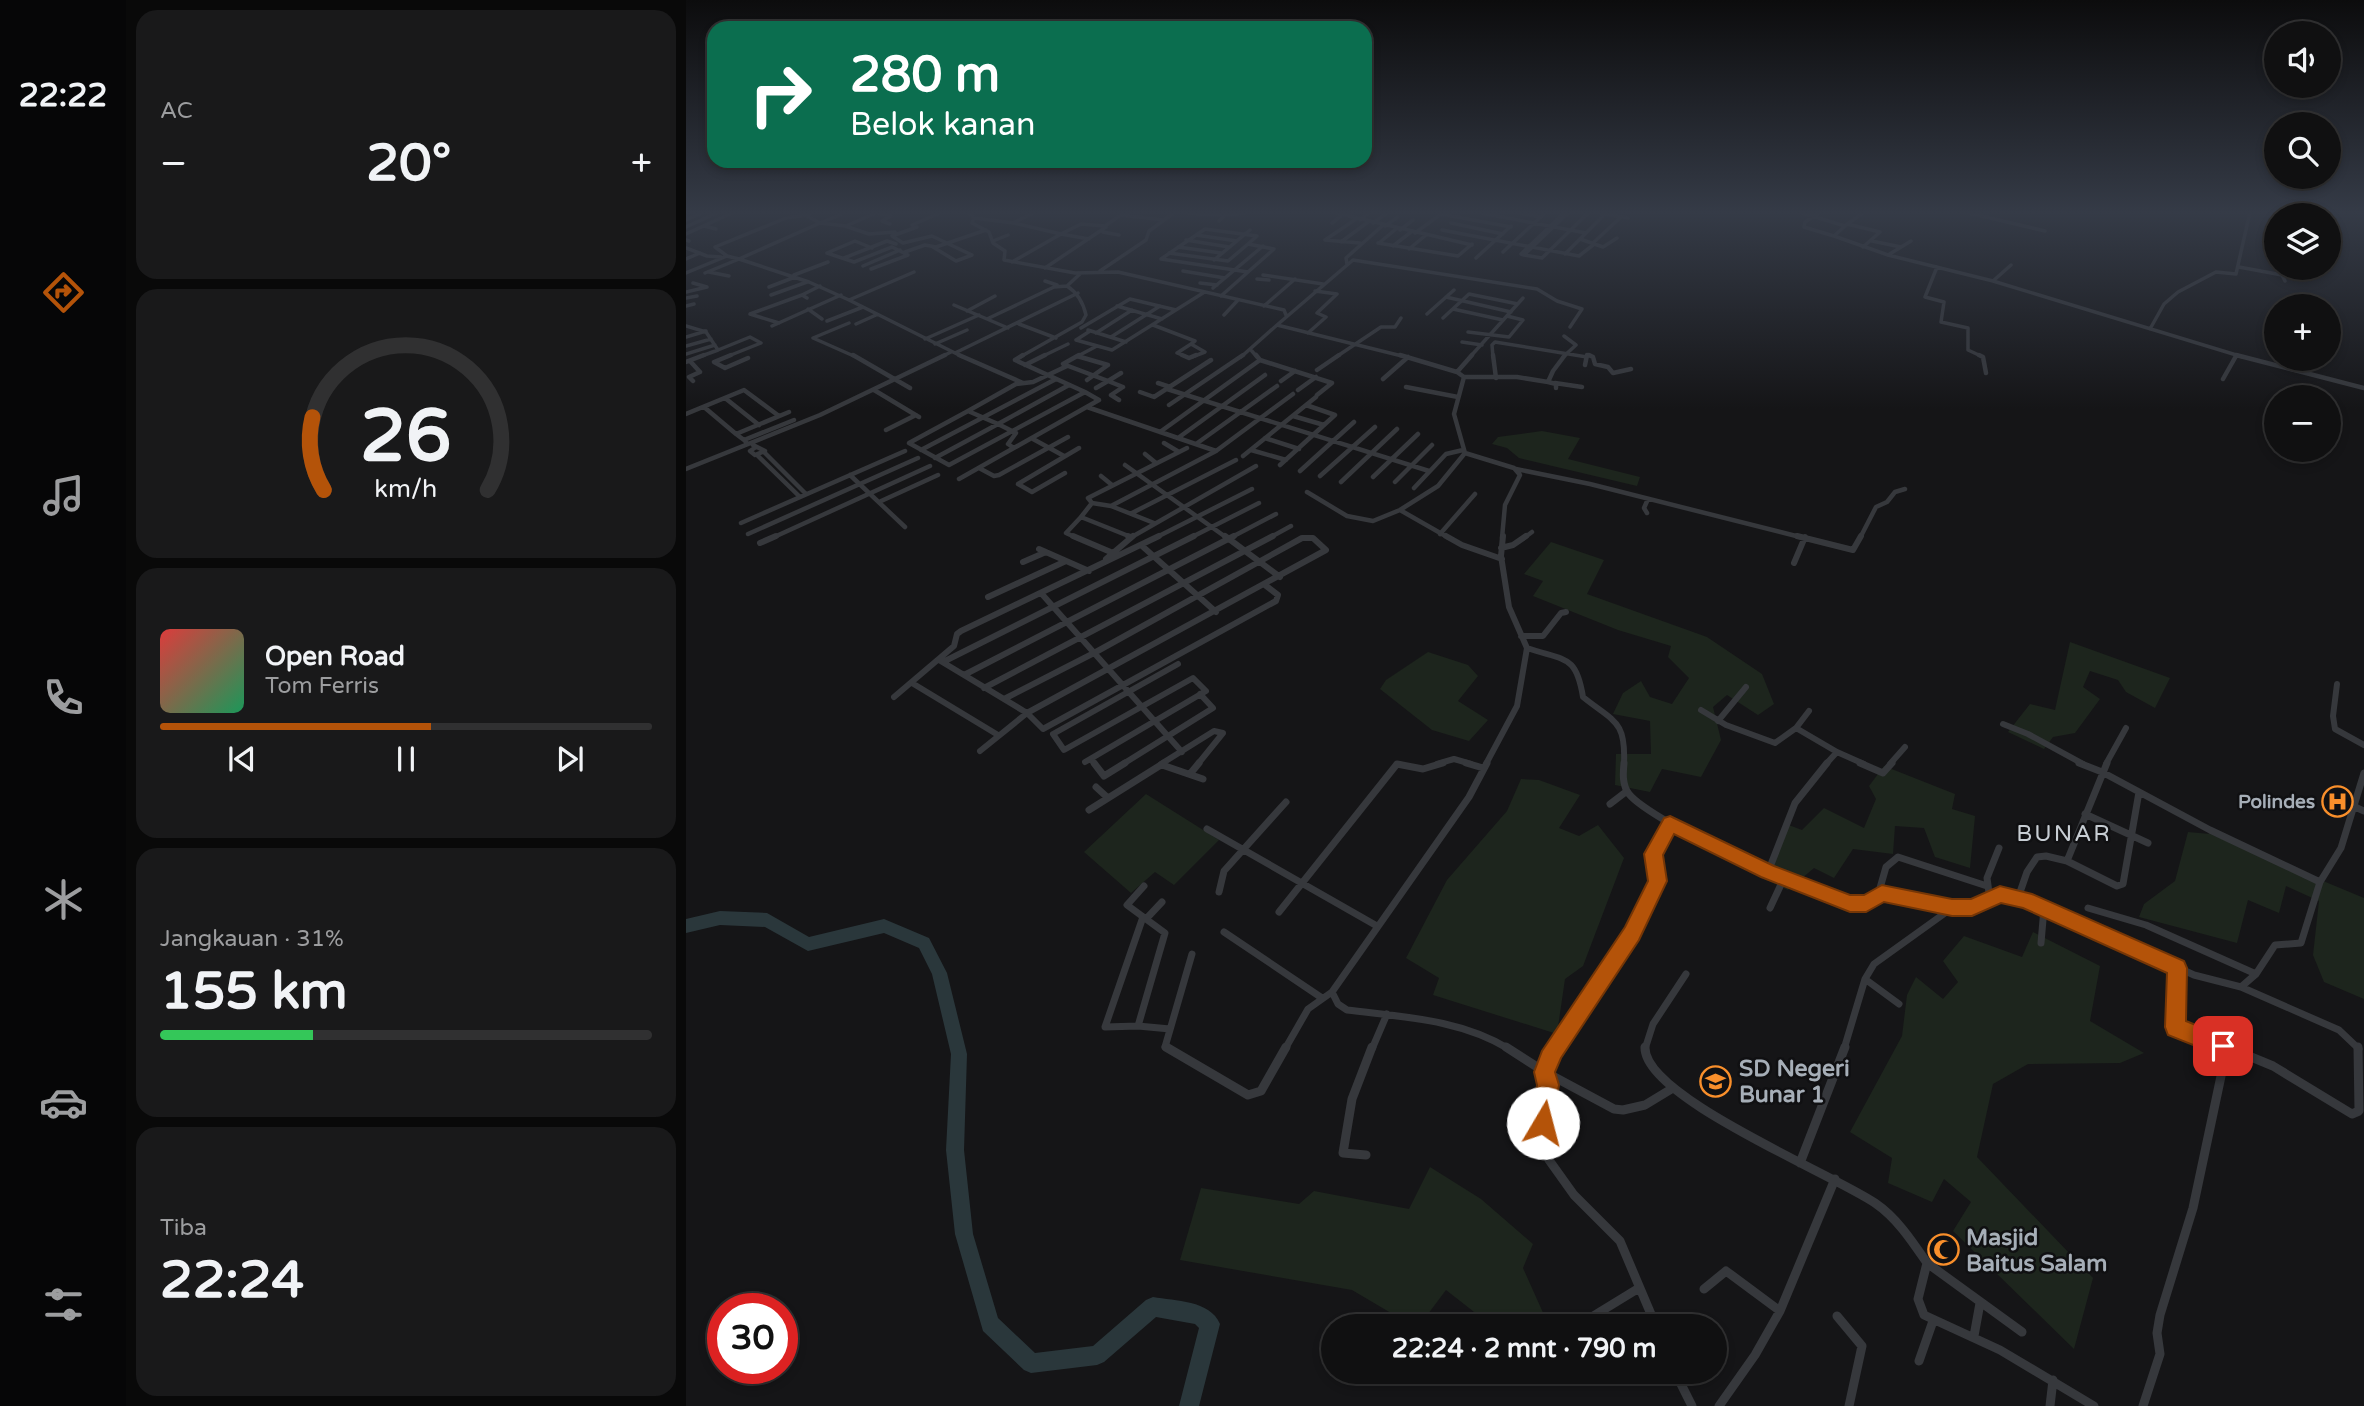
<!DOCTYPE html>
<html lang="id">
<meta charset="utf-8">
<style>
body{margin:0;font-family:"Varela Round",sans-serif;background:#19191a;color:#f1f3f6;height:100vh;display:flex;flex-direction:column;font-size:26px;white-space:nowrap}
*{box-sizing:border-box;margin:0}
p{font-size:23px;color:#9c9d9f}
.icon{flex:none;width:38px;height:38px;fill:none;stroke:currentColor;stroke-width:2;stroke-linecap:round;stroke-linejoin:round}
.map{position:relative;flex:1;overflow:hidden}
.side{display:flex;flex-direction:column;gap:10px;padding:10px;background:#090909;width:560px}
.side>*{flex:none}
.hud{position:absolute;left:21px;top:21px;width:665px;height:147px;border-radius:21px;box-shadow:0 4px 10px #0003,0 0 0 2px #303031;background:#0b6e4f;color:#fff;overflow:hidden}
.fabs{position:absolute;left:1578px;top:21px;display:grid;gap:14px}
.fabs a{display:grid;place-items:center;width:77px;height:77px;border-radius:50%;background:#101011;box-shadow:0 4px 10px #0003,0 0 0 2px #303031;font-size:35px}
.speed{position:absolute;left:21px;top:1293px;display:flex;gap:14px;font-size:35px;font-weight:700;text-align:center}
.speed>*{display:grid;place-content:center;width:91px;height:91px;border-radius:50%;background:#101011;box-shadow:0 4px 10px #0003,0 0 0 2px #303031;line-height:1}
.speed .limit{border:10px solid #d22;background:#fff;color:#111}
.pin{position:absolute;display:grid;place-items:center;width:60px;height:60px;color:#fff;margin:-30px;border-radius:14px;box-shadow:0 4px 10px #0006}
.me{position:absolute;width:77px;margin:-38px;rotate:8deg;stroke-linejoin:round;filter:drop-shadow(0 0 5px #0008)}
.turn{display:flex;align-items:center;gap:24px;height:147px;padding:0 28px;font-size:32px}
.turn .icon{width:91px;height:91px;stroke-width:2.5}
.turn b{display:block;font-size:49px;line-height:60px}
.big{font-size:52px;font-weight:800;line-height:1.1}
.side .tile{flex:1;display:flex;flex-direction:column;justify-content:center;gap:10px;min-width:0;padding:0 24px;border-radius:21px;background:#19191a}
.side .dial{align-items:center;gap:0}
.dial svg{height:182px;overflow:visible;fill:none;stroke:#303031;stroke-width:7;stroke-linecap:round;text-anchor:middle}
.dial text{fill:#f1f3f6;stroke:none}
.song{display:flex;align-items:center;gap:21px}
.cover{width:84px;height:84px;border-radius:10px;background:linear-gradient(135deg,hsl(0 70% 55%),hsl(150 70% 35%))}
.played{height:7px;border-radius:4px;background:linear-gradient(90deg,#b45309 55%,#303031 55%)}
.keys{display:flex;justify-content:space-around;direction:ltr}
.heat{display:flex;justify-content:space-between;align-items:center;font-size:38px;direction:ltr}
.charge{height:10px;border-radius:5px;background:linear-gradient(90deg,#34c759 31%,#303031 0)}
.trip{position:absolute;left:635px;top:1314px;width:406px;height:70px;border-radius:35px;background:#101011;box-shadow:0 4px 10px #0003,0 0 0 2px #303031;font-weight:800;line-height:70px;text-align:center}
main{display:flex;flex:1;min-height:0}
.menu{display:flex;flex-direction:column;width:126px;justify-content:space-around;align-items:center;background:#060607;color:#9c9d9f}
.menu .icon{width:49px;height:49px}
.menu .active{color:#b45309}
.menu b{font-size:32px;color:#f1f3f6}
.map>svg:first-child{display:block}
.green{fill:#1d251d}
.lines{fill:none;stroke-linecap:round;stroke-linejoin:round}
.river{fill:#2a373b;fill-rule:evenodd}
.street-far4{stroke:#36383c;stroke-width:3.5}
.street-far3{stroke:#36383c;stroke-width:4.5}
.street-far2{stroke:#36383c;stroke-width:6}
.street-far1{stroke:#36383c;stroke-width:7}
.street{stroke:#36383c;stroke-width:9}
.route{fill:#b45309;stroke:#753606;stroke-width:2}
.labels{text-anchor:middle;stroke-width:5;stroke-linejoin:round;paint-order:stroke}
.poi-label{font-size:19px;font-weight:bold;fill:#a6aeb7;stroke:#101012;text-anchor:end}
.quarter-label{font-size:23px;letter-spacing:2px;fill:#c7cdd3;stroke:#101012}
.near-poi-label{font-size:23px;font-weight:bold;fill:#a6aeb7;stroke:#101012;text-anchor:start}
</style>
<main>
<nav class="menu">
<b>22:22</b>
<svg class="icon active" aria-label="directions" viewBox="0 0 24 24"><path d="M12 3l9 9-9 9-9-9zM9 14v-3h6M13 9l2 2-2 2"/></svg>
<svg class="icon" aria-label="music" viewBox="0 0 24 24"><path d="M9 18V5l10-2v13"/><circle cx="6" cy="18" r="3"/><circle cx="16" cy="16" r="3"/></svg>
<svg class="icon" aria-label="phone" viewBox="0 0 24 24"><path d="M5 4h4l2 5-3 2q2 4 5 5l2-3 5 2v4C11 20 4 13 5 4z"/></svg>
<svg class="icon" aria-label="climate" viewBox="0 0 24 24"><path d="M12 3v18M4 7l16 10M4 17L20 7"/></svg>
<svg class="icon" aria-label="car" viewBox="0 0 24 24"><path d="M5 17H2v-5l4-1 3-4h7l3 4 3 1v5h-3M9 17h6M6 11h13"/><circle cx="7" cy="17" r="2"/><circle cx="17" cy="17" r="2"/></svg>
<svg class="icon" aria-label="filters" viewBox="0 0 24 24"><path d="M4 7h16M4 17h16"/><circle cx="9" cy="7" r="2"/><circle cx="15" cy="17" r="2"/></svg>
</nav>
<section class="side">
<div class="tile"><p>AC</p>
<div class="heat"><a>−</a><b class="big">20°</b><a>+</a></div>
</div>
<div class="tile dial"><svg viewBox="0 0 100 80">
<path d="M14 69A42 42 0 1 1 86 69"/>
<path d="M14 69A42 42 0 0 1 9 37" stroke="#b45309"/>
<text x="50" y="56" font-size="32" font-weight="700">26</text>
<text x="50" y="72" font-size="11">km/h</text>
</svg></div>
<div class="tile">
<div class="song"><i class="cover"></i><div><b>Open Road</b><p>Tom Ferris</p></div></div>
<div class="played"></div>
<div class="keys"><svg class="icon" aria-label="previous" viewBox="0 0 24 24"><path d="M18 5L8 12l10 7zM5 5v14"/></svg><svg class="icon" aria-label="pause" viewBox="0 0 24 24"><path d="M8 5v14M16 5v14"/></svg><svg class="icon" aria-label="next" viewBox="0 0 24 24"><path d="M6 5l10 7-10 7zM19 5v14"/></svg></div>
</div>
<div class="tile"><p>Jangkauan · 31%</p><b class="big">155 km</b><div class="charge"></div></div>
<div class="tile"><p>Tiba</p><b class="big">22:24</b></div>
</section>
<div class="map">
<svg width="1678" height="1406" viewBox="0 0 1678 1406">
<rect width="100%" height="100%" fill="#151517"/>
<path class="green" d="M856 431 894 438 882 459 954 477 951 486 833 458 821 448 806 444 812 437Z
M865 542 918 560 901 594 1021 637 1076 674 1088 704 1072 715 1041 695 1027 707 1035 740 1015 777 976 769 964 792 929 785 930 754H965L964 721 927 714 937 693 955 681 964 697 986 704 1003 678 982 657 985 646 932 630 847 596 857 581 838 574Z
M1384 642 1484 678 1469 708 1440 692 1432 680 1404 671 1397 687 1414 699 1389 733 1367 737 1358 749 1322 732 1344 704 1369 710Z
M742 652 782 665 792 676 772 701 802 720 783 741 746 730 694 689 700 680Z
M1198 766 1269 794 1266 809 1289 816 1284 868 1249 857 1238 828 1209 826 1207 854 1167 849 1148 878 1128 868 1102 890 1078 879 1100 824 1116 830 1138 808 1178 828 1190 799 1183 786Z
M835 779 853 780 894 795 873 828 893 836 912 825 938 858 897 966 879 979 871 1034 747 995 753 978 720 958 761 880 821 811Z
M460 794 533 840 488 885 469 872 445 893 398 852Z
M1502 832 1524 834 1678 898V999L1638 982 1627 955 1633 901 1600 886 1593 913 1562 900 1551 943 1453 917 1458 904 1489 881Z
M1347 932 1414 966 1404 1021 1458 1053 1434 1063 1342 1064 1307 1084 1291 1157 1407 1278 1388 1349 1267 1231 1285 1202 1258 1179 1246 1202 1202 1183 1206 1158 1164 1132 1216 1036 1221 995 1230 977 1257 999 1272 982 1257 961 1278 936 1336 957Z
M744 1167 795 1199 847 1244 837 1268 863 1326H806L760 1290 733 1326H727L666 1290 494 1260 515 1188 613 1204 628 1191 723 1209Z"/>
<g class="lines">
<path class="river" d="M34 911 81 913 123 937 198 919 243 938 261 973 281 1054 278 1150 287 1234 312 1318 349 1353 407 1346 460 1300 467 1297C489 1301 524 1300 534 1324L513 1406H493L513 1328 509 1324 470 1317 418 1362 411 1365 345 1373 338 1370 297 1331 269 1234 260 1150 265 1054 246 974 233 948 198 933 122 951 79 927 34 925 0 933V919Z"/>
<path class="street-far4" d="M282 212 288 218 286 223 303 232 307 243 319 251 318 260 389 273 432 272 598 310 600 315
M487 212 534 215
M646 212 786 245
M790 212 900 233
M829 212 855 217
M879 212 835 254 838 255 883 212
M909 212 942 218
M1113 212 1159 226 1148 236 1202 255 1307 281 1557 357
M1134 212 1119 222 1118 227 1148 236
M1279 212 1359 231
M192 213 205 216 196 221 204 224
M154 215 134 223 160 226 192 212
M435 215 478 220
M288 218 328 223 375 234 395 224 419 226 439 212
M670 219 639 240 674 243
M0 220 18 212
M674 220 684 212
M533 221 539 215 568 212
M329 222 349 212
M646 223 655 216
M687 223 701 213
M765 223 817 234
M1161 224 1194 232 1177 247
M226 225 256 212
M1160 225 1178 212
M18 226 30 229
M159 226 183 234 209 232
M699 226 712 217
M0 227 33 212
M231 227 206 236 217 243 246 236 286 255 270 261 247 247
M519 229 571 236 562 244 588 249 562 272 475 259Z
M714 230 727 220
M756 230 893 256 907 245
M417 232 433 235
M729 233 755 214 825 227
M0 234 48 212
M510 235 551 241
M894 239 917 247 931 238
M0 240 3 241
M500 240 543 247
M307 241 322 235
M1186 241 1215 247
M655 242 682 222
M908 242 935 217
M692 243 772 256 786 244
M693 243 710 229
M707 246 725 232
M492 247 535 253
M0 248 21 256 35 257
M723 249 740 235
M219 252 239 245 250 247 300 230
M817 252 860 212
M141 253 168 262 206 247 222 255 185 269
M141 253 169 241 186 248
M483 253 542 261 562 244
M879 254 919 214
M838 255 856 258 903 212
M1202 255 1225 241
M41 256 29 247 100 218 121 215
M158 258 201 241 210 244
M790 258 825 226
M0 259 14 253
M528 260 564 230
M326 262 375 234 403 239
M661 264 660 258 696 226
M177 266 214 250
M1251 267 1239 297 1258 302 1255 322 1282 328V350L1297 357
M1553 267 1596 275 1599 281
M359 268 420 227
M414 271 460 240 463 231 489 212
M497 271 539 278
M23 272 43 276
M228 272 163 300 277 357
M0 273 41 256 53 259 134 223 121 216 126 212
M19 273 53 259 123 282 163 300
M108 275 142 262
M577 275 637 284
M571 279 583 280
M359 281 371 285
M1307 281 1325 265
M514 283 531 285
M83 287 109 277
M527 288 577 246
M0 292 21 287 7 283
M85 295 121 282
M535 296 562 272
M760 297 825 312
M0 298 11 296
M121 298 116 295 134 286
M268 305 301 319 368 287 381 286
M0 306 8 304
M431 306 476 319
M578 306 609 279
M122 309 136 319
M767 309 817 320
M281 311 309 296
M741 314 768 290
M538 315 552 300
M757 318 783 294 832 304
M301 319 322 328
M141 321 177 307
M93 323 64 314 116 295
M163 323 127 338 170 357
M170 324 190 315
M333 324 370 338
M467 325 509 341 505 344
M0 326 20 332 32 350 13 357
M86 326 155 295
M395 328 444 299 490 310
M1464 329 1478 304 1492 292 1530 272 1550 274 1564 212
M402 330 440 342
M404 331 390 340 426 350 517 293
M782 332 823 337 837 320 821 316
M410 333 446 310
M622 333 640 317 631 313 651 294 629 291
M0 337 20 331
M425 337 474 306
M239 339 293 315
M776 342 796 345
M249 344 281 330
M0 346 25 339
M32 350 64 337 75 343 40 357
M565 350 571 357
M269 353 392 293
M0 354 29 345
M902 355 907 357
M391 356 394 357
M255 357 265 352
M334 357 396 322 400 315C397 302 392 293 381 286L395 273
M355 357 382 344
M390 357 409 347
M501 357 491 353 505 344 519 352 506 357
M555 357 591 325
M650 357 695 327H709L715 318
M720 357 591 325 667 260 851 289 871 301 896 309 884 327
M784 357 837 298
M807 357 806 345 809 342 901 357
M877 357 890 345 878 336"/>
<path class="street-far3" d="M45 355 28 362 39 368 62 358
M167 355 224 388
M273 355 337 383
M337 355 329 360 399 392 263 465 223 443 282 411 312 424 383 385
M393 355 377 364 422 381 410 388
M496 355 503 358 510 355
M570 355 574 360 646 383 631 395
M714 355 771 372 778 377 768 414 779 453 828 468 834 475 819 505 816 538
M807 355 810 378
M903 355 907 357 909 364 922 367 927 373 945 369
M1293 355 1297 357 1300 373
M1550 355 1678 388
M391 356 422 365 401 380
M4 361 14 372 3 377 7 381
M0 362 18 355
M339 365 359 355
M899 365 901 355
M631 370 653 355
M771 372 786 355
M778 377H831L862 382
M697 379 722 357
M1537 379 1550 356
M595 381 609 371
M472 383 484 387
M869 383 896 387
M720 387 772 397
M870 388V384L862 382 867 371 879 355
M481 389 743 471
M188 390 233 417
M612 390 630 377
M454 392 468 397 525 360
M39 398 73 425
M433 400 425 395 437 387 422 381 435 373
M483 405 557 355
M18 407 50 434
M401 407 530 451
M282 411 330 384 347 382 381 366
M0 414 58 390 93 416
M607 416 638 425
M200 430 230 415
M474 432 574 360
M492 438 579 375
M579 438 613 449
M347 439 378 456
M58 440 50 434 103 412
M60 442 58 440 108 420
M478 443 493 452
M510 444 591 386
M67 445 79 451 69 455 64 451 70 447
M235 450 370 379
M565 450 600 460
M78 452 120 494
M459 454 470 463
M71 455 114 497
M557 456 630 397
M249 458 312 424 330 433 322 444 328 448
M439 465 541 538
M594 465 649 415 620 405
M293 468 308 476 313 475 382 437
M0 469 134 415 259 355
M830 469 904 484 1118 538
M614 471 668 422
M379 473 346 492 332 484 393 448
M164 475 219 527
M415 476 426 485
M634 476 689 427
M687 477 732 434
M273 479 413 400 399 392
M655 482 711 429
M709 482 746 445
M728 488 760 454 777 450
M621 492 661 516 687 521 714 510 752 486 779 453
M193 502 252 475
M425 506 530 451 607 394
M714 510 763 538
M446 513 550 460
M961 513 958 508 962 499
M395 517 406 503
M55 523 219 451
M468 523 425 506 406 503 402 498 501 448
M62 534 232 458
M754 534 789 494
M86 538 244 466
M391 538 380 533 395 517 445 537
M444 538 570 466
M469 538 566 489
M504 538 573 503
M544 538 590 514
M583 538 605 526
M838 538 846 532
M1174 538 1190 507 1201 502 1209 492 1219 489"/>
<path class="street-far2" d="M387 536 427 553
M442 536 445 537
M539 536 594 577
M760 536 776 545 816 559
M1111 536 1167 550 1175 536
M74 543 90 536
M455 545 530 612
M815 548 827 545 840 536
M353 549 403 571
M420 559 447 536
M337 562 360 552
M1108 563 1119 537
M355 593 496 752
M302 597 380 561
M835 636H857L875 613 880 612
M841 648C879 661 890 654 897 697 928 722 940 720 938 764
M253 660 341 713 357 729 590 601 592 595 579 585
M257 662 508 536
M278 675 548 536
M226 683 312 735
M1651 684 1647 716 1649 729 1678 745
M298 688 587 536
M208 697 268 646 271 634 275 631 473 536
M1015 710 1040 725 1089 743 1110 728
M1123 711 1110 728 1151 752
M1032 721 1060 687
M1317 724 1342 734 1397 764
M294 751 341 713 640 550 627 538H616L408 653 318 699
M405 759 409 764
M399 762 520 691 507 678 378 750 367 734 492 664
M437 764 527 708 514 694
M475 764 528 731 537 733 512 764
M711 764H713
M751 764 768 759 785 764
M800 764 831 706 841 648 823 607 815 556 817 536
M1140 764 1151 752 1178 764
M1204 764 1219 747
M1420 764 1440 728"/>
<path class="street-far1" d="M408 763 418 776 439 763
M780 763 797 768
M801 763 783 797 646 992 652 1004 661 1010C716 1017 774 1019 823 1049
M938 763C937 773 936 785 943 794 964 821 1141 906 1174 904 1184 903 1189 894 1199 895 1227 897 1254 911 1283 908 1298 906 1309 896 1324 895L1394 922 1508 975 1555 987 1570 974 1589 945 1615 943 1634 882 1655 848 1678 773
M1174 763 1197 773 1206 763
M1393 763 1416 772 1524 830 1634 882
M476 765 517 779
M504 774 513 763
M410 787 422 798
M924 804 941 791
M1667 806 1678 811
M403 810 478 763
M1399 814 1462 843
M521 829 691 926
M1381 861 1431 886 1437 884 1453 792
M1082 872 1109 803 1141 763
M458 886 441 905 479 933 452 1026 484 1029
M533 892 538 871 600 802
M1192 895 1200 867 1212 857 1301 886
M1332 898 1341 872 1351 857 1360 856 1381 861 1421 763
M1304 900 1301 878 1313 848
M1084 908 1098 878
M1402 908 1460 925 1570 974
M593 912 711 764 737 769 757 763
M460 919 476 902
M538 932 636 998
M1355 943 1358 908
M1491 968 1490 1027 1537 1046V1049
M1555 987 1653 1030 1673 1049
M1213 1004 1179 979 1188 964 1266 908
M452 1026 419 1027 457 917
M1537 1046 1545 1049
M483 1049 479 1047 506 954
M599 1049 622 1009 646 992
M686 1049 701 1014
M869 1049 946 933 972 881 968 854 984 824
M959 1049 967 1024 1000 974
M1158 1049 1179 979"/>
<path class="street" d="M480 1047 562 1095 575 1091 600 1047
M820 1047 859 1072 862 1085 857 1123 863 1160 888 1195 934 1241 970 1326
M869 1047 859 1072 928 1109 937 1110 959 1105 987 1088
M959 1047C957 1097 1147 1174 1189 1203 1211 1218 1226 1241 1241 1263L1232 1299 1238 1315 1314 1350 1408 1406
M1541 1047 1587 1066 1666 1114 1673 1111 1672 1047
M680 1155 657 1153 666 1099 686 1047
M1114 1163 1159 1047
M1241 1263 1336 1332
M1018 1289 1040 1271 1094 1311
M1151 1316 1176 1346 1163 1406
M891 1326 953 1288
M1288 1336 1294 1303
M1233 1361 1247 1321
M989 1372 1006 1406
M1033 1406 1069 1355 1094 1311 1149 1179
M1364 1406 1367 1380
M1457 1406 1474 1354 1471 1333 1474 1315 1507 1208 1538 1062 1537 1047"/>
</g>
<linearGradient id="sky" x2="0" y2="1"><stop stop-color="#0c0c0d"/><stop offset="0.52" stop-color="#353b47"/><stop offset="1" stop-color="#353b47" stop-opacity="0"/></linearGradient>
<rect width="1678" height="409" fill="url(#sky)"/>
<path class="route" d="M984 816 1088 866 1164 895H1178L1196 885 1266 899H1285L1314 886 1346 894 1498 961 1501 968 1500 1021 1544 1039 1548 1046 1544 1053 1537 1057 1482 1035 1479 1027 1481 973 1337 908 1315 903 1286 916H1266L1198 902 1180 912H1164L1075 877 988 834 977 855 981 881 953 940 875 1058 869 1072 873 1085 865 1131 857 1134 849 1131 846 1123 851 1085 848 1072 856 1051 939 927 962 881 958 854 978 818Z"/>
<defs>
<symbol id="hospital-ring" viewBox="-11 -11 22 22"><circle r="9.5" fill="#101012" stroke="#f98f2b" stroke-width="1.5"/><path d="M-5-5h3v3.5h4V-5h3V5h-3V1.5h-4V5h-3Z" fill="#f98f2b"/></symbol>
<symbol id="school-ring" viewBox="-11 -11 22 22"><circle r="9.5" fill="#101012" stroke="#f98f2b" stroke-width="1.5"/><path d="M0-5L7-2L0 1L-7-2ZM-4 1L0 2.5L4 1V4Q0 6-4 4Z" fill="#f98f2b"/></symbol>
<symbol id="mosque-ring" viewBox="-11 -11 22 22"><circle r="9.5" fill="#101012" stroke="#f98f2b" stroke-width="1.5"/><path d="M3.5-4.9A6 6 0 1 0 3.5 4.9A5 5 0 1 1 3.5-4.9Z" fill="#f98f2b"/></symbol>
</defs>
<g fill-rule="evenodd">
<use href="#hospital-ring" x="1634" y="784" width="35" height="35"/>
<use href="#school-ring" x="1012" y="1064" width="35" height="35"/>
<use href="#mosque-ring" x="1240" y="1232" width="35" height="35"/>
</g>
<g class="labels">
<g class="poi-label">
<text x="1629" y="808">Polindes</text>
</g>
<g class="quarter-label">
<text x="1378" y="841">BUNAR</text>
</g>
<g class="near-poi-label">
<text x="1053" y="1076">SD Negeri<tspan x="1053" dy="26">Bunar 1</tspan></text>
<text x="1280" y="1245">Masjid<tspan x="1280" dy="26">Baitus Salam</tspan></text>
</g>
</g>
</svg>
<div class="fabs">
<a><svg class="icon" aria-label="sound" viewBox="0 0 24 24"><path d="M4 9h4l5-4v14l-5-4H4zM17 9q2 3 0 6"/></svg></a>
<a><svg class="icon" aria-label="search" viewBox="0 0 24 24"><circle cx="10" cy="10" r="6"/><path d="M15 15l6 6"/></svg></a>
<a><svg class="icon" aria-label="layers" viewBox="0 0 24 24"><path d="M12 4l9 5-9 5-9-5zM3 14l9 5 9-5"/></svg></a>
<a>+</a>
<a>−</a>
</div>
<div class="speed"><div class="limit">30</div></div>
<div class="pin" style="left:1537px;top:1046px;background:#d93025"><svg class="icon" aria-label="arrive" viewBox="0 0 24 24"><path d="M6 21V4h12l-3 4 3 4H6"/></svg></div>
<svg class="me" style="left:857px;top:1123px" viewBox="-20 -20 40 40"><circle r="19" fill="#fff"/><path d="M0-13L10 11 0 6-10 11z" fill="#b45309"/></svg>
<div class="trip">22:24 · 2 mnt · 790 m</div>
<div class="hud">
<div class="turn"><svg class="icon" aria-label="right" viewBox="0 0 24 24"><path d="M7 20v-9h11M14 6l5 5-5 5"/></svg><div><b>280 m</b>Belok kanan</div></div>
</div>
</div>
</main>
